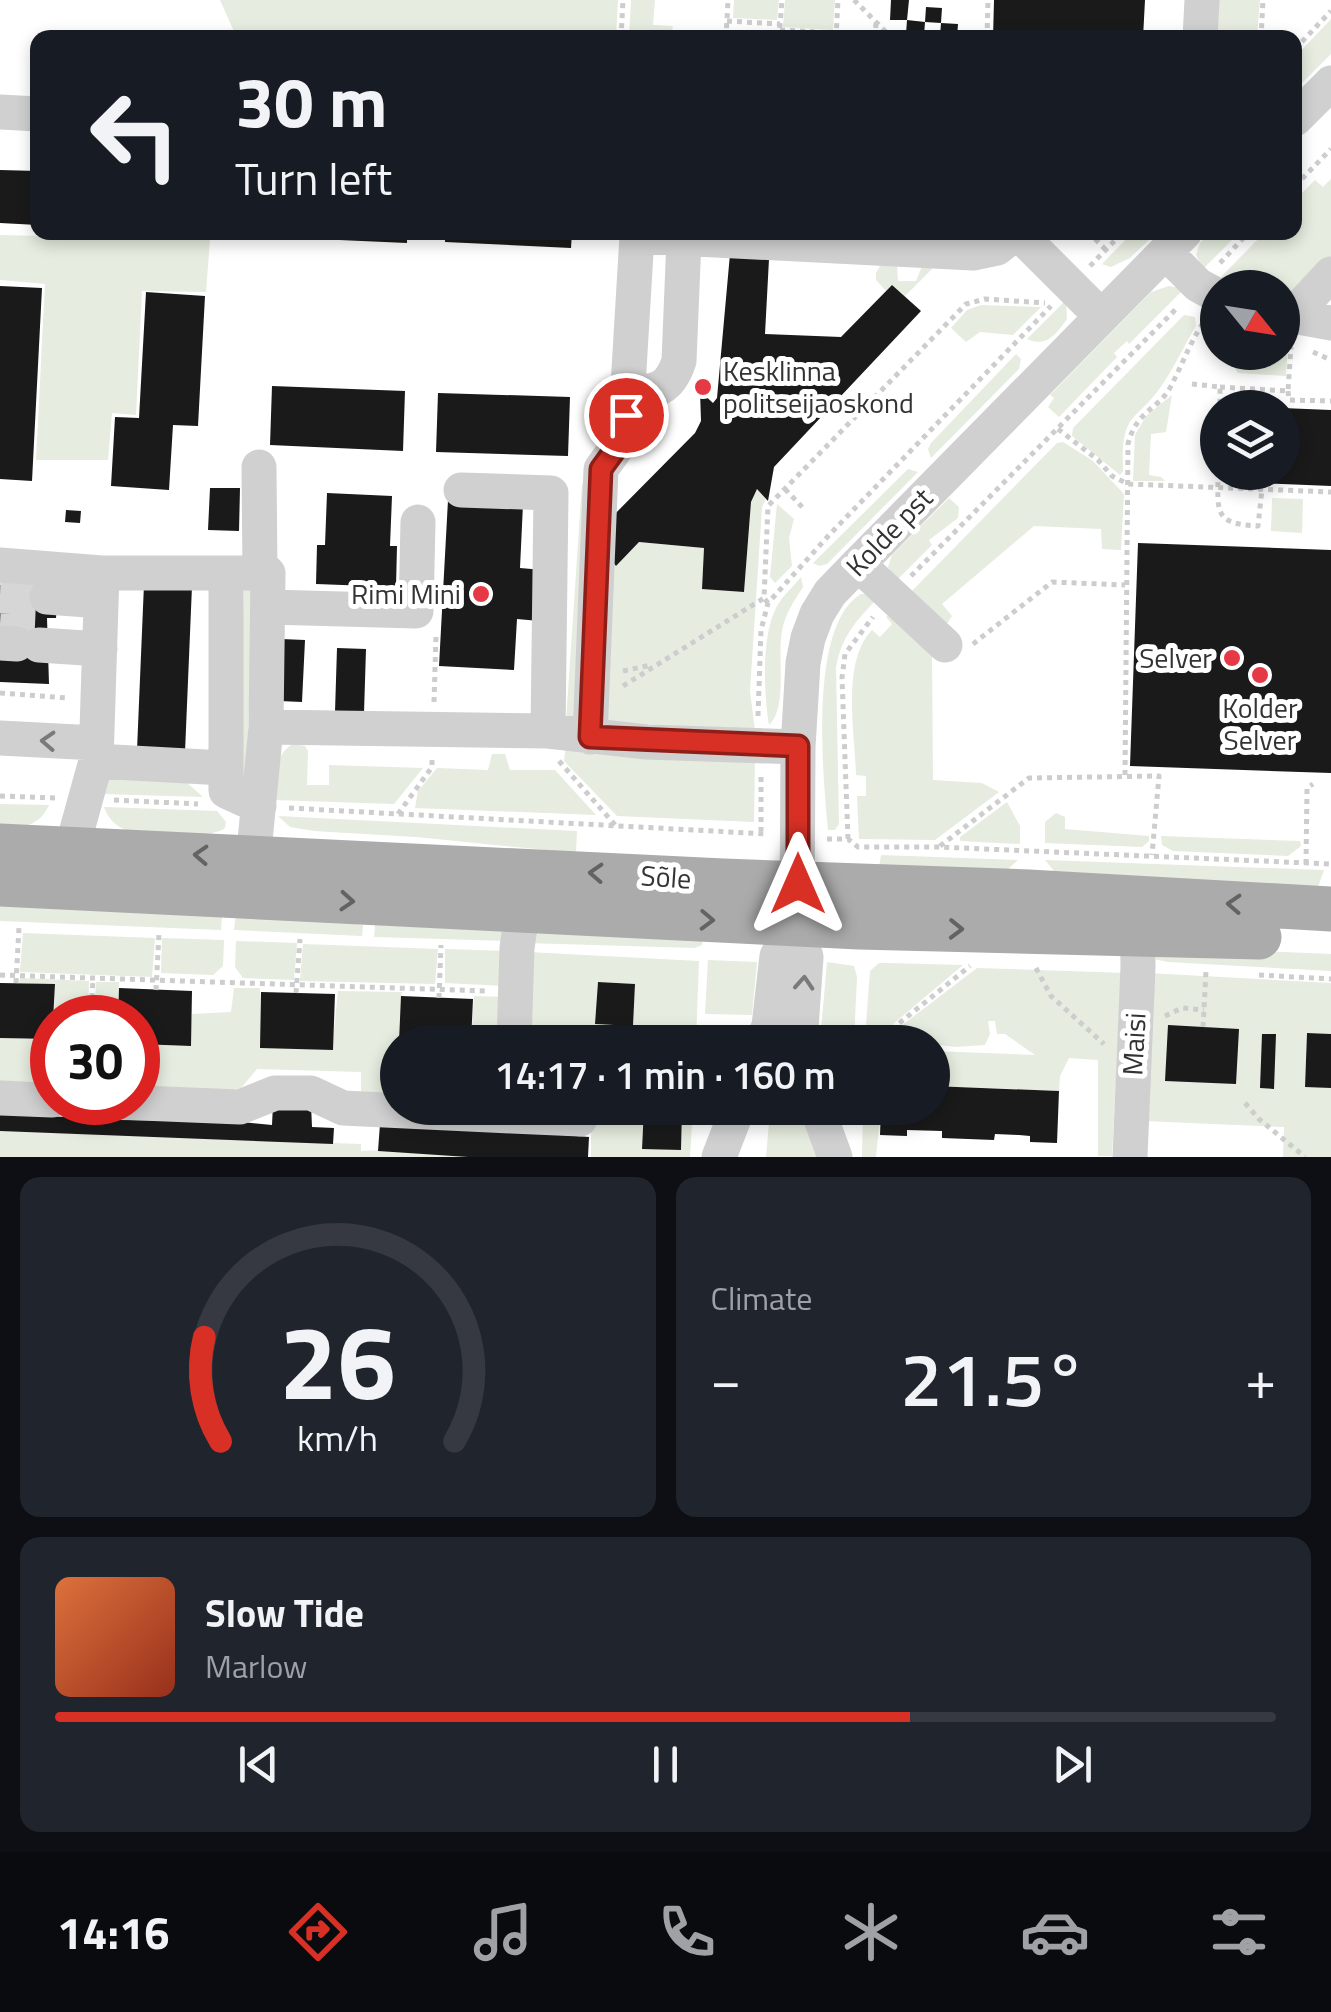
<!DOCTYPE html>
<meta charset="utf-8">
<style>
body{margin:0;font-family:"Titillium Web",sans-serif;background:#20242c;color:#f1f3f6;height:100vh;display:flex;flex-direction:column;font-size:38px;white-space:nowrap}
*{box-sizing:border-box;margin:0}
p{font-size:32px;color:#9ea1a6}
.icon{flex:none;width:55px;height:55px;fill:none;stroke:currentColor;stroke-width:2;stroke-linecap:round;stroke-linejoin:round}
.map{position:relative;height:1157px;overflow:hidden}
.drawer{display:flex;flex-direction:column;gap:20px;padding:20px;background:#0d0f14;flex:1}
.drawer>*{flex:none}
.top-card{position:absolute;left:30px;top:30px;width:1272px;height:210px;border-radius:20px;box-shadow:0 5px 15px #0003;background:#171b24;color:#f1f3f6;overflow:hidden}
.needle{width:65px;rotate:120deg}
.tools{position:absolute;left:1200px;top:270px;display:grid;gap:20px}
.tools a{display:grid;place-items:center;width:100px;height:100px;border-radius:50%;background:#171b24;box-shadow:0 5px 15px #0003;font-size:50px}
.speed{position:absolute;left:30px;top:995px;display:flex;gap:20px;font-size:50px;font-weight:700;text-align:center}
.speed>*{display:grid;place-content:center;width:130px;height:130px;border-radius:50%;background:#171b24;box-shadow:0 5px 15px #0003;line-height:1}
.speed .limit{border:15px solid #d22;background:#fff;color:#111}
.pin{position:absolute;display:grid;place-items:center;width:85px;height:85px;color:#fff;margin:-42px;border:5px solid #fff;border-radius:50%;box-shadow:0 2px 10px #0007}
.me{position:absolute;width:110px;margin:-55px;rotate:0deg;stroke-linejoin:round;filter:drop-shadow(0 0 8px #0008)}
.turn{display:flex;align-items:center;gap:35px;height:210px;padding:0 40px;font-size:45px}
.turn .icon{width:130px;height:130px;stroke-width:2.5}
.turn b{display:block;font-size:70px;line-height:85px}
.big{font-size:75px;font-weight:600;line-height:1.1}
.drawer .tile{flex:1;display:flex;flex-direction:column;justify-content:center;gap:15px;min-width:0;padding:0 35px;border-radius:20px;background:#20242c}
.drawer .dial{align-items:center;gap:0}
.dial svg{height:260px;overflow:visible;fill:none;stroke:#363941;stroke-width:7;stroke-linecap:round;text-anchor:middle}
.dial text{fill:#f1f3f6;stroke:none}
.song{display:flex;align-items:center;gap:30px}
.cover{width:120px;height:120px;border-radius:15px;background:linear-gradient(135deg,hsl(20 70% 55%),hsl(10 70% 35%))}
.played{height:10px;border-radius:5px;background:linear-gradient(90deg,#d93025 70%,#363941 70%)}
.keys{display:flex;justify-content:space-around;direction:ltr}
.heat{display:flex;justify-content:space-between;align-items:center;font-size:55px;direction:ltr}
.drawer .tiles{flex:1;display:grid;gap:20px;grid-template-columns:1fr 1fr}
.tile:last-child{grid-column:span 2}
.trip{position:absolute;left:380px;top:1025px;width:570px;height:100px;border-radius:50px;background:#171b24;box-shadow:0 5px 15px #0003;font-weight:600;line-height:100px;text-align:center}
.tab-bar{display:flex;height:160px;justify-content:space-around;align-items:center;background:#090b0e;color:#9ea1a6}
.tab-bar .icon{width:70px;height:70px}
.tab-bar .active{color:#d93025}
.tab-bar b{font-size:45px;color:#f1f3f6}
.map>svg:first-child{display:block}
.green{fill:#e6ecdf;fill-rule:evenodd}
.building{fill:#1a1a1a}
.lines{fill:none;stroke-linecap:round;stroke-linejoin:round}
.minor-tunnel{stroke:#d6d6d6;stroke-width:35;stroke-dasharray:35 18;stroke-linecap:butt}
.path{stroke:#cdcdcd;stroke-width:5;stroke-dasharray:5 5;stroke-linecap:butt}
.minor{stroke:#d0d0d0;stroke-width:35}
.major{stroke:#ababab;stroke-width:45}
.oneway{stroke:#7a7a7a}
.oneway2{stroke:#636363}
.route-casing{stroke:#8d1f18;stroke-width:25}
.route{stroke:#d93025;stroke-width:18}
.poi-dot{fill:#e63946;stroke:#fff;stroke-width:4}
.labels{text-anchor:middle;stroke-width:10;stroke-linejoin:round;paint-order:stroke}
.poi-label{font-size:28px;fill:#333;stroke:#fff;text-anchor:end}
.street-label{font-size:28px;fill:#333;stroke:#fff}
</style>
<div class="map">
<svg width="1331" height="1157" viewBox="0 0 1331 1157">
<rect width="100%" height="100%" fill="#fff"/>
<path class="green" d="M220 0H618L616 37 237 38Z
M631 0H655L653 25 673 26 672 31 653 30 652 37H629Z
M734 0H779L777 20 733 18Z
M785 0H835L833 30 783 27Z
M1218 0H1260L1257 37 1216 38Z
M1331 19V54L1295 90V57Z
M1331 179V261L1283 301 1282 288 1236 287 1216 282 1264 233 1295 232V200L1315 180 1323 187Z
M1132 233H1156L1130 258 1111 267 1102 264Z
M1210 233H1239L1203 269 1196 255 1200 243Z
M0 235 210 240 206 292 142 291 136 415 112 413 108 460H36L45 284 0 280Z
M881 264H897L898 281H916L922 266 934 267 905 296 892 285 886 291 876 280V273Z
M1169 286 1184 289 1129 344 1127 341 1114 353 1117 357 1059 417 1048 407 1054 398 1050 395 1151 292Z
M1066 300 1067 319C1056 334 1047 348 1027 339Z
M981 305 1041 307 1013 335 980 332 966 342 951 328 967 310Z
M1184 315 1195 317 1196 326C1185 344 1176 364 1164 382 1136 425 1121 408 1123 471L1120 475 1072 436 1073 428Z
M1283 340 1288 342 1286 376 1238 373 1226 353 1282 352Z
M1016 354 1021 359 1019 369 931 458 928 449 931 443Z
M1172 395 1166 432 1151 434 1149 475 1161 477 1165 481H1133L1135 435 1146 416Z
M1063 442 1093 461 1124 494 1121 550 1102 549 1101 529 1034 526 942 604 952 616 946 625 909 594 1057 443Z
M908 469 918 472 827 564 819 566 813 563Z
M582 484 586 486 574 721H566Z
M757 489 766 499 762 507 750 691 755 731 609 722 598 700 606 553 616 566 639 542 704 548 702 588 744 592 751 502Z
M949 498 959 507 958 518 929 540 932 545 896 581 888 567 892 555Z
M1272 498 1303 499 1302 533 1271 531Z
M777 504 794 519 789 538 792 566 775 583 770 577Z
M801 577 803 587C794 601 785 614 782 631 777 658 788 707 769 725 764 694 761 637 776 608 782 596 793 587 801 577Z
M244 586 253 592 246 786 237 784Z
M861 594H868L877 599C856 621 841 637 836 668L839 824 835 830H828C823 776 808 625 861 594Z
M891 612 932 655 933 780 982 783 999 792 935 840 859 839 857 796H866V776L856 775C855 734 841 662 872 630L880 637 892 624 886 617Z
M293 744 305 746 308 751 307 785H329V765L423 768 394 804 274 800C276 779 273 755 293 744Z
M566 744 755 754 754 822 617 816 564 761Z
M492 754H505L510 770H555L596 815 415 808 418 791 437 768 488 770Z
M103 777 185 781 203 797 101 794Z
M1007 802 1020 826V844L960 841V837Z
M0 804 49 805C39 827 22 828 0 827Z
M104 807 217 811 226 822 225 828C212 839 144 836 126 830 115 826 108 818 104 807Z
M1056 813 1065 817V829L1149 836V841L1142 847 1045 843V822Z
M278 816 577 831 576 853 416 837 314 831 290 827Z
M1161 836 1300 841 1301 846 1288 856 1173 851 1162 845Z
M881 855 1018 860 1007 870 879 867Z
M1045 860 1324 870 1318 887 1054 871Z
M0 898 222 915 221 930 0 921Z
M237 906 363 925 362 936 234 930Z
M375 925 506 931 509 941 374 937Z
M23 933 155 938 152 977 20 972Z
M528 933 703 939 702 945 695 948 527 943Z
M162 938 224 940 223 966 213 975 161 973Z
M236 941 297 943 294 980 243 978 235 967Z
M303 944 438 949 435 984 300 981Z
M1189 948 1331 954V971L1168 962 1154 959 1151 950Z
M445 949 508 951 505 986 445 983Z
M528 952 699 961 696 1042H523ZM598 982 635 984 633 1026 595 1024Z
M708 960 757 962 752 1015 705 1014Z
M827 962 854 966 857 977 854 1042H820Z
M879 963H886L963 965 873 1041 865 1039 870 971Z
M977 968 1127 973 1117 1061 1112 1156H1098V1060L1069 1058 1060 1076 1059 1091 933 1086V1051L1035 1055 1005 1034H997L995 1021H988L990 1034 985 1045 956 1047 884 1039Z
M1148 973 1331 983V1034L1307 1033 1305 1086 1331 1088V1157H1283L1284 1127 1144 1121Z
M20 978 89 981 88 1017H54L55 985 19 983Z
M96 982H119L118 1017 94 1018Z
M234 988H260V1047L332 1050 338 991 402 992 397 1082H390L389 1095 361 1097V1072L257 1069 241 1088 228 1091 138 1087V1044L190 1046 192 1014 231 1012Z
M474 996 507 997 504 1042H471Z
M0 1038 52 1039 50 1082 0 1081Z
M591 1108H644L642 1148 680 1150 682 1108H693L690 1157H591Z
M795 1108H801L820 1157H766L769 1122Z
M863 1108H881L876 1157H862Z
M0 1131 361 1144V1151C394 1148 432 1154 468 1157H0Z"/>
<path class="building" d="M891 0H909L907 20H890Z
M994 0H1145L1143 38H993Z
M926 7 942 8 941 23 925 22Z
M907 20 925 22 924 36 906 34Z
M941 23 958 24 957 38 940 37Z
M0 170 38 171V225L0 223Z
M272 232H407V243L272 237Z
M445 232H572L571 248 445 242Z
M730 254 769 259 765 334 841 337 892 285 921 311 774 467 768 501 757 489 751 502 744 592 702 589 704 548 639 542 616 566 603 550 601 528 695 433 701 421 700 391 713 403 717 398Z
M0 286 42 288 32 481 0 479Z
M146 292 205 296 198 426 173 425 169 490 111 486 115 417 139 418Z
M272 386 405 391 403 451 270 445Z
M438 393 570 397 568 456 436 452Z
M1282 408 1331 410V486L1236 482V472H1282Z
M210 488H240L239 531 208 530Z
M327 493 392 496 390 546H397L396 587 316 584 317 545H325Z
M448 500 523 504 520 568 543 570 539 621 517 619 514 670 439 666Z
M66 510 81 511 80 523 65 522Z
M1138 543 1331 550V773L1130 766Z
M144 584 192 586 185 752 137 750Z
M0 585 48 586 57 606 56 618H47L49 684 0 682Z
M281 639 305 640 302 702 279 701Z
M337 648 366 649 364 713 335 712Z
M598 982 635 984 633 1026 595 1024Z
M0 983 55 984 52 1039 0 1038Z
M119 988 192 991 191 1046 138 1044V1018H118Z
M261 992 335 994 333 1050 260 1048Z
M401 996 473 999 471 1042H399Z
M1168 1025 1239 1029 1236 1084 1165 1081Z
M1307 1033 1331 1034V1088L1305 1087Z
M1262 1034H1276L1274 1089 1260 1088Z
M932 1086 1059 1091 1057 1143 1030 1142V1136L1019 1135 995 1134 994 1140 942 1138V1131L907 1130V1136L880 1135 881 1108H932Z
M273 1104H311L312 1127 334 1128 333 1144 0 1131V1114L87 1118V1112L118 1113 117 1120 232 1121 272 1125Z
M644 1108H682L681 1150 642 1149Z
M395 1122 589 1137 588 1157H468L378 1151 380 1124Z"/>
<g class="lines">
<path class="minor-tunnel" d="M0 596 47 597
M0 624 46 626"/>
<path class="path" d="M854 0 892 38
M727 21 780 24
M780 30 836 33
M621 38 623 0
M726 38 728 0
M779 38 782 0
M836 38 838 0
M875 38 876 22
M987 38 988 0
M1261 38 1263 0
M1295 49 1331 11
M1295 186 1331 149
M1088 232 1106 250
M1220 263 1249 232
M1090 266 1123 232
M1313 352 1331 360
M1192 384 1220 387V408
M1220 387 1288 391 1291 347
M1288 391 1289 400 1331 401
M1058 429 1098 460 1112 476 1128 484 1331 492
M1218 472C1218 512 1213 524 1258 526L1262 489
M785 489 804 509
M911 576 1178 307
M768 603 764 598 768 506 966 304 985 299 1045 303
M973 644 1052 582 1125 585
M623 671 651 665
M623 686 764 598
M0 693 67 698
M434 702 436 635
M758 716 761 630 768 603 830 534 1051 306
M559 761 616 826
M1125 775 1128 444C1137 409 1159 410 1171 386 1183 363 1191 340 1205 320
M761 777V831
M0 796 58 798
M114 800 198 804
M289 808 767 834
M398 814 432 767V758
M827 839H848L858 847H939L1331 864
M848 839 842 678 845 654 873 617
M940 846 1029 778 1159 776 1152 855
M1306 864 1307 788 1313 784
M1036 968 1051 996 1104 1044
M0 975 487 991
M1259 975 1331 979
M16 983 19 927
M156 990 159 933
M296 993 300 939
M439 998 441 945
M1165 1016 1182 1008 1204 1010
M91 1018 93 978
M1203 1027 1206 971
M876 1042 970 966
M1245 1103 1259 1119 1305 1157
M766 1116 781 1108"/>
<path class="minor" d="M1200 38 1202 0
M0 112 38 114
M1295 119 1331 83
M1017 232 1101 316
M1165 252 1198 285 1218 296
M1282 314 1331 323
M1292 316 1331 274
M627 394C656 391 669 391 679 361L684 239
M259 467 260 573
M461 490 551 493 548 731
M858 564 945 645
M0 565 102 573
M47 597 101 601
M268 607 416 611 418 522
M0 643 17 644
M39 645 100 649
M590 737 601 469 625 436 637 236 973 253 997 248 1017 232
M0 738 96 743
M96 761 224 768
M259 806 226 791V573H268L266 727
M69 875 72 848 96 761 102 573H226
M251 882 266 727 548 731 647 742 798 747
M514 1042 517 948 522 912
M762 1042 769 1026 777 956 797 924
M800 1042 806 957 797 924 798 747 803 663 808 638 817 614 830 593 858 564 1185 232
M0 1098 52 1100
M117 1102 240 1107 275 1093H311L343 1108 512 1116V1108
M817 1108 835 1157
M512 1116 580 1119
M719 1157 738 1108
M1130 1157 1138 967 1137 908"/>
<path class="major" d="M0 846 723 881 1029 892 1331 909
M0 884 859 927 1259 937"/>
</g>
<defs><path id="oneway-chevron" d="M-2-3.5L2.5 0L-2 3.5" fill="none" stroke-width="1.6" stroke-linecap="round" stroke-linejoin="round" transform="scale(2.5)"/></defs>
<g class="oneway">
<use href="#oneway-chevron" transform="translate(48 741) rotate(-177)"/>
<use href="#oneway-chevron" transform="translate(804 983) rotate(-86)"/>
</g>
<g class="oneway2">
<use href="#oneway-chevron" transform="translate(201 855) rotate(-177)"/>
<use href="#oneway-chevron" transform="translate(596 873) rotate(-177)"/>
<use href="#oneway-chevron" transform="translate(347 901) rotate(4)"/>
<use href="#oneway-chevron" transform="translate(1234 904) rotate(-177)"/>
<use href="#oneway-chevron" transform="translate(707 920) rotate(2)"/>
<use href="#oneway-chevron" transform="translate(956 929) rotate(1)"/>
</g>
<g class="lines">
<defs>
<path id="route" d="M626 415 625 436 601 469 590 737 798 746V884"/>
</defs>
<use href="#route" class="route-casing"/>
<use href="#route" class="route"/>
</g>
<g class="poi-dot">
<circle cx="703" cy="387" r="10"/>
<circle cx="481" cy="594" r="10"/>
<circle cx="1232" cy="658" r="10"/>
<circle cx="1260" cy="675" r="10"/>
</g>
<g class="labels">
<g class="poi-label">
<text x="723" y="381" text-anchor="start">Kesklinna<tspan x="723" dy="32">politseijaoskond</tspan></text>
<text x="461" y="604">Rimi Mini</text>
<text x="1212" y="668">Selver</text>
<text x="1260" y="718" text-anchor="middle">Kolder<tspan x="1260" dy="32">Selver</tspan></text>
</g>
<g class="street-label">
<text transform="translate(889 532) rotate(-46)" y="10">Kolde pst</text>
<text transform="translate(666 877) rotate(4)" y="10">Sõle</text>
<text transform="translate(1134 1044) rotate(-87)" y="10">Maisi</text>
</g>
</g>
</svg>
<div class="tools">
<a><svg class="needle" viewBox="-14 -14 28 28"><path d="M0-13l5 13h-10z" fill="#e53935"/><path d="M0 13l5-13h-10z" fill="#9ea1a6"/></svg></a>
<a><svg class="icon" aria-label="layers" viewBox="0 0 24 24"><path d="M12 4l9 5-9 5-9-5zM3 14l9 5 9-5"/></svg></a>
</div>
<div class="speed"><div class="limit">30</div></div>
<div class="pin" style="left:626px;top:415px;background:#d93025"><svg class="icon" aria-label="arrive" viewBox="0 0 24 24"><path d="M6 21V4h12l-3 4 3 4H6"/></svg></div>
<svg class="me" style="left:798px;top:884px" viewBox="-20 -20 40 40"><path d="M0-17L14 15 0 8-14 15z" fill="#d93025" stroke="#fff" stroke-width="4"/></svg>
<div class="trip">14:17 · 1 min · 160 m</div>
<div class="top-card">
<div class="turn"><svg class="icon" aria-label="left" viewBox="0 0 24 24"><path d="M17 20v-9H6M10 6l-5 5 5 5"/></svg><div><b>30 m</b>Turn left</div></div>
</div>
</div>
<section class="drawer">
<div class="tiles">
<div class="tile dial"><svg viewBox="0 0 100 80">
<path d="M14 69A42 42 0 1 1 86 69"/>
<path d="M14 69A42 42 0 0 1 9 37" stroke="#d93025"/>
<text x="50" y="56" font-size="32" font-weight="700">26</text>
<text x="50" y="72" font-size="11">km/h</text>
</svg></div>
<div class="tile"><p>Climate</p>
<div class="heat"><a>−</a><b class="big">21.5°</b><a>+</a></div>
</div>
<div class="tile">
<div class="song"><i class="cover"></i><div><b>Slow Tide</b><p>Marlow</p></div></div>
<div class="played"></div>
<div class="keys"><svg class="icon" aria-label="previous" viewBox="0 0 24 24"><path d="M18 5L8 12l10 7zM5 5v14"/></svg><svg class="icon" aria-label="pause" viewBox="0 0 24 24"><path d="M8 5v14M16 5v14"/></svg><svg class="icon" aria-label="next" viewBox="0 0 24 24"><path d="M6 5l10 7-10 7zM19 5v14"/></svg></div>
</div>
</div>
</section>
<nav class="tab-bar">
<b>14:16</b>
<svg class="icon active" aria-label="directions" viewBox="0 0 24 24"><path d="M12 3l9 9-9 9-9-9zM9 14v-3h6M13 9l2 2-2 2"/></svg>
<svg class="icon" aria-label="music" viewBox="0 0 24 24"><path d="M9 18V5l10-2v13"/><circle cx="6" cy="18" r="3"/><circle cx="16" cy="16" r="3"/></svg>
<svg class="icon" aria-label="phone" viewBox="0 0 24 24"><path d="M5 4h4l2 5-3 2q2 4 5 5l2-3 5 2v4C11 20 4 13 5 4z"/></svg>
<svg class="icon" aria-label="climate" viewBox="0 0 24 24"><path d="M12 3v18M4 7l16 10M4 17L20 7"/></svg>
<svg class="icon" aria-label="car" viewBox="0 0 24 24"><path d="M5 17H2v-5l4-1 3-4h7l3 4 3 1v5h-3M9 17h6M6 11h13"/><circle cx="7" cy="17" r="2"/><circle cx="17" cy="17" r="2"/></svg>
<svg class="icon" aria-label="filters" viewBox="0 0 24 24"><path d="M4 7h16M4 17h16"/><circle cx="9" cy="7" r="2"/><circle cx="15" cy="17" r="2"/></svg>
</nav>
